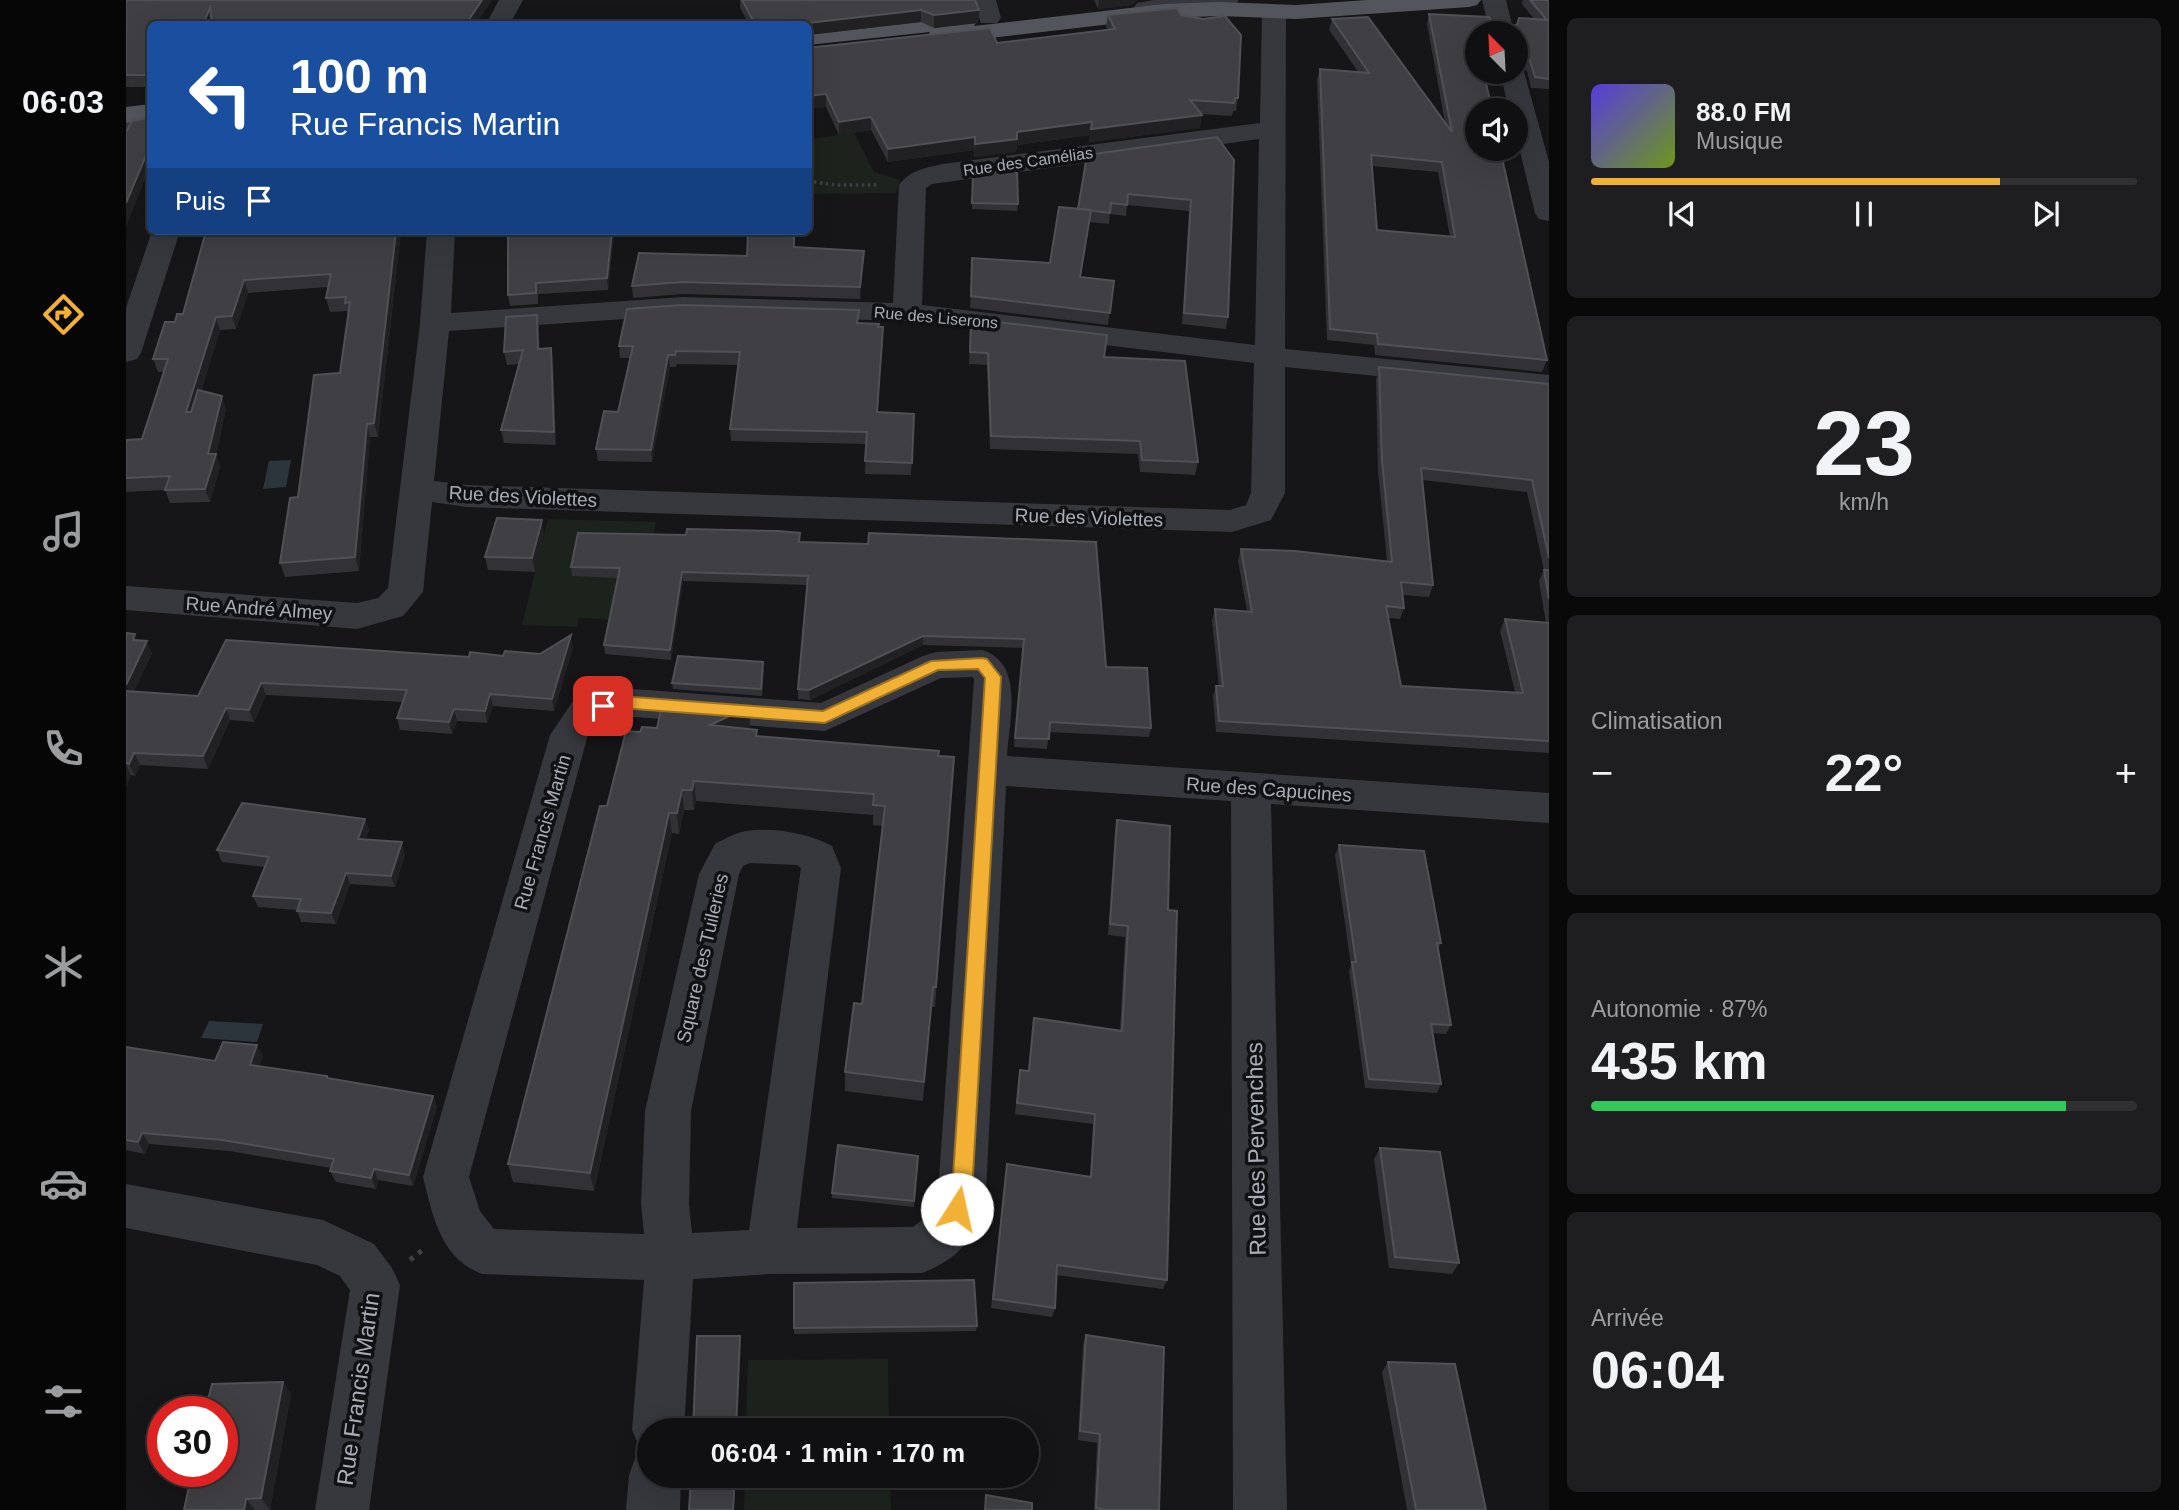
<!DOCTYPE html>
<html lang="fr">
<meta charset="utf-8">
<style>
body{margin:0;font-family:Arial,sans-serif;background:#1e1e20;color:#f1f3f6;height:100vh;display:flex;flex-direction:column;font-size:26px;white-space:nowrap}
*{box-sizing:border-box;margin:0}
p{font-size:23px;color:#9c9d9f}
.icon{flex:none;width:38px;height:38px;fill:none;stroke:currentColor;stroke-width:2;stroke-linecap:round;stroke-linejoin:round}
.map{position:relative;flex:1;overflow:hidden}
.side{display:flex;flex-direction:column;gap:18px;padding:18px;background:#09090a;width:630px}
.side>*{flex:none}
.hud{position:absolute;left:21px;top:21px;width:665px;height:214px;border-radius:10px;box-shadow:0 7px 28px #0002,0 0 0 2px #303032;background:#1a4fa0;color:#fff;overflow:hidden}
.needle{width:46px;rotate:336deg}
.tools{position:absolute;left:1339px;top:21px;display:grid;gap:14px}
.tools a{display:grid;place-items:center;width:63px;height:63px;border-radius:50%;background:#101012;box-shadow:0 7px 28px #0002,0 0 0 2px #303032;font-size:35px}
.speed{position:absolute;left:21px;top:1396px;display:flex;gap:14px;font-size:35px;font-weight:700;text-align:center}
.speed>*{display:grid;place-content:center;width:91px;height:91px;border-radius:50%;background:#101012;box-shadow:0 7px 28px #0002,0 0 0 2px #303032;line-height:1}
.speed .limit{border:10px solid #d22;background:#fff;color:#111}
.pin{position:absolute;display:grid;place-items:center;width:60px;height:60px;color:#fff;margin:-30px;border-radius:14px;box-shadow:0 4px 10px #0006}
.me{position:absolute;width:77px;margin:-38px;rotate:10deg;stroke-linejoin:round;filter:drop-shadow(0 0 5px #0008)}
.turn{display:flex;align-items:center;gap:24px;height:147px;padding:0 28px;font-size:32px}
.turn .icon{width:91px;height:91px;stroke-width:2.5}
.turn b{display:block;font-size:49px;line-height:60px}
.then{display:flex;align-items:center;height:66px;padding:0 28px;background:#0003;gap:14px;font-size:26px}
.big{font-size:52px;font-weight:600;line-height:1.1}
.side .widget{flex:1;display:flex;flex-direction:column;justify-content:center;gap:10px;min-width:0;padding:0 24px;border-radius:10px;background:#1e1e20}
.side .dial{align-items:center;gap:0}
.dial b{font-size:91px;line-height:1}
.song{display:flex;align-items:center;gap:21px}
.cover{width:84px;height:84px;border-radius:10px;background:linear-gradient(135deg,hsl(250 70% 55%),hsl(80 70% 35%))}
.played{height:7px;border-radius:4px;background:linear-gradient(90deg,#f2b134 75%,#303032 75%)}
.keys{display:flex;justify-content:space-around;direction:ltr}
.heat{display:flex;justify-content:space-between;align-items:center;font-size:38px;direction:ltr}
.charge{height:10px;border-radius:5px;background:linear-gradient(90deg,#34c759 87%,#303032 0)}
.trip{position:absolute;left:511px;top:1418px;width:402px;height:70px;border-radius:35px;background:#101012;box-shadow:0 7px 28px #0002,0 0 0 2px #303032;font-weight:600;line-height:70px;text-align:center}
main{display:flex;flex:1;min-height:0}
.dock{display:flex;flex-direction:column;width:126px;justify-content:space-around;align-items:center;background:#060607;color:#9c9d9f}
.dock .icon{width:49px;height:49px}
.dock .selected{color:#f2b134}
.dock b{font-size:32px;color:#f1f3f6}
.map>svg:first-child{display:block}
.green{fill:#1c231d}
.water{fill:#2c353c}
.lines{fill:none;stroke-linecap:round;stroke-linejoin:round}
.path-far1{stroke:#3d3f44;stroke-width:3.5;stroke-dasharray:2.5 3.5;stroke-linecap:butt}
.path{stroke:#3d3f44;stroke-width:5;stroke-dasharray:4.5 6;stroke-linecap:butt}
.minor{fill:#37383d;fill-rule:evenodd}
.major{fill:#53555c;fill-rule:evenodd}
.wall{fill:#323236;fill-rule:evenodd}
.shaded-wall{fill:#212124}
.building{fill:#3f3f44;stroke:#4f5156;stroke-width:2;fill-rule:evenodd}
.route{fill:#f2b134;stroke:#9d7322;stroke-width:2}
.labels{text-anchor:middle;stroke-width:7;stroke-linejoin:round;paint-order:stroke}
.far-street-label{font-size:16px;fill:#a8adb8;stroke:#111113}
.street-label{font-size:19px;fill:#a8adb8;stroke:#111113}
.near-street-label{font-size:23px;fill:#a8adb8;stroke:#111113}
</style>
<main>
<nav class="dock">
<b>06:03</b>
<svg class="icon selected" aria-label="directions" viewBox="0 0 24 24"><path d="M12 3l9 9-9 9-9-9zM9 14v-3h6M13 9l2 2-2 2"/></svg>
<svg class="icon" aria-label="music" viewBox="0 0 24 24"><path d="M9 18V5l10-2v13"/><circle cx="6" cy="18" r="3"/><circle cx="16" cy="16" r="3"/></svg>
<svg class="icon" aria-label="phone" viewBox="0 0 24 24"><path d="M5 4h4l2 5-3 2q2 4 5 5l2-3 5 2v4C11 20 4 13 5 4z"/></svg>
<svg class="icon" aria-label="climate" viewBox="0 0 24 24"><path d="M12 3v18M4 7l16 10M4 17L20 7"/></svg>
<svg class="icon" aria-label="car" viewBox="0 0 24 24"><path d="M5 17H2v-5l4-1 3-4h7l3 4 3 1v5h-3M9 17h6M6 11h13"/><circle cx="7" cy="17" r="2"/><circle cx="17" cy="17" r="2"/></svg>
<svg class="icon" aria-label="filters" viewBox="0 0 24 24"><path d="M4 7h16M4 17h16"/><circle cx="9" cy="7" r="2"/><circle cx="15" cy="17" r="2"/></svg>
</nav>
<div class="map">
<svg width="1423" height="1510" viewBox="0 0 1423 1510">
<rect width="100%" height="100%" fill="#161618"/>
<path class="green" d="M728 133 748 172 774 180 770 193 683 194V139Z
M335 231H619V233L334 236Z
M422 519 530 522 512 621 453 618 451 627 396 625Z
M762 1359 763 1430H620L622 1360Z
M619 1475H764L765 1510H618Z"/>
<path class="water" d="M165 460 160 487 137 489 143 461Z
M83 1021 137 1024 131 1042 75 1038Z"/>
<g class="lines">
<path class="path-far1" d="M682 181 710 185H751"/>
<path class="path" d="M284 1260 299 1248"/>
<path class="minor" d="M373 0H397L384 24H360Z
M846 0H870L875 18 871 23H855Z
M1028 0H1113L1109 5 1101 7 1019 15 1011 13 1007 8 1011 3Z
M1356 0H1380L1388 33H1364Z
M1148 5 1156 7 1160 12 1159 349 1423 375V393L1159 367V493L1145 520 1106 532 341 507 306 502 297 592 277 616 231 629 0 610V586L231 603 252 598 262 588 294 323 301 231H329L325 313 557 297 767 303 773 185C784 170 800 168 817 164L1134 123 1136 12 1140 7ZM1133 139 1129 345 796 305 800 188 806 184ZM557 315 781 321 1128 363 1125 493 1120 505 1104 510 341 485 308 481 323 331Z
M1390 65 1398 72 1423 162V221L1413 219 1409 213 1390 135V110H1383L1374 72H1390Z
M24 112V128L0 131V115Z
M26 231H54L15 353 11 359 0 362V308Z
M856 650C899 663 883 721 881 756L1423 793V823L1145 804 1161 1510H1107L1105 801 880 786 860 1193C847 1237 841 1255 796 1273L644 1274 567 1279 558 1430H523V1475H555L554 1510H500L503 1475 510 1456 522 1452 514 1448 506 1430 518 1280 356 1274C314 1258 307 1216 297 1177L424 735 447 701 494 688 695 703 797 656 810 652ZM846 677 848 679 812 1193 806 1212 787 1227 671 1228 715 868 706 846C681 833 648 827 620 831 609 833 598 839 589 844L573 874 519 1111 515 1204 518 1234 368 1229 354 1211 343 1177 461 738 473 721 494 716 699 731 815 678ZM624 863 671 865 675 868 623 1230 566 1233 563 1204 565 1111 613 874 617 866Z
M0 1184 197 1220 248 1244 266 1268 274 1285 243 1510H189L224 1290 214 1276 191 1265 0 1228Z"/>
<path class="major" d="M1241 0H1355L1351 5 1343 7 1170 19 1093 16 1038 18 813 44 804 42 801 37 804 32 682 45V31L839 14 847 16 851 21 848 26 1038 4 1093 2 1170 5Z
M24 104V120L0 123V107Z"/>
</g>
<path class="wall" d="M0 0 365 2 24 24V87H0Z
M614 0H849L853 10 852 23 808 28 795 22 682 35V24H623L614 8Z
M968 0H1014H1011L1006 5 972 9Z
M1397 0H1423V89L1405 88 1401 71 1390 62V63V33H1351L1378 75 1375 86 1361 85 1421 360 1416 372 1249 355 1248 345 1201 340 1191 80 1194 69 1233 73 1203 30 1206 19 1319 122 1301 24 1303 14 1367 25H1391L1408 19 1396 4ZM1246 166 1312 172 1324 237 1251 230Z
M982 15H1055L1112 98 1110 111H1107L1106 116 1075 114 1074 128 963 142 964 135 891 145 890 152 848 157V150L762 162 745 130 713 135 700 107 682 109V48L871 43 982 30 980 27Z
M1091 137 1102 317 1100 329 1056 324 1063 211 1001 205 1000 216 984 214 983 224 963 222 954 277 988 281 982 325 844 308 846 258 924 263 952 209Z
M847 175 892 204 891 211 846 209Z
M77 231H275L252 437H244L233 571 159 577 154 563 172 497 214 373 222 316 221 311 204 312 200 298 202 287 122 293 110 329 94 330 75 391 100 409 90 454 94 467 84 502 44 503 39 490 0 492V440L16 439 38 372H32L27 359 49 322 57 314 78 236Z
M382 231H488V236L482 290 412 294V304L384 306 382 295Z
M622 231H669L668 247 738 251 734 299 557 294 507 298 506 286 621 256Z
M411 315 413 327V349L425 348 427 361 430 445 378 443 375 430 393 364 381 365 378 352Z
M845 319 978 357 1072 462 1069 475 1014 472 1012 454 864 449 861 365 843 364Z
M732 323 752 327 757 339 751 412 788 414 785 475 739 474 740 444 605 441 604 429 613 365 551 364 550 367H544L526 462 472 461 470 449 492 412 504 358H494L493 346Z
M1253 367 1423 384V753L1090 732 1087 697 1090 686H1093L1086 621 1089 609 1121 611 1112 561 1115 549 1261 561 1252 471 1250 379ZM1296 480 1401 492 1418 570 1413 581 1420 623 1379 619 1374 631 1389 692 1275 686 1262 618 1274 619 1278 608 1277 595 1303 597 1307 585Z
M418 533 409 572 362 570 359 557Z
M674 533V542L980 667 1025 728 1023 737 923 732 921 749 888 747 897 648 797 645 684 700 672 699V689L681 585 557 581 545 660 479 654 478 645 492 578 446 576 445 567 560 535Z
M0 633 12 640 26 653 8 691 72 696 100 640 343 657 414 654 447 647 428 711 367 706 361 723 331 721 326 734 274 730 271 718 277 702 140 695 128 722 104 720 82 769 14 765 9 776 5 775 0 786Z
M638 669 636 696 547 689 546 683Z
M623 707 624 728 622 729 631 730V736L828 757 809 1007H805L797 1101 719 1091V1072L736 1004 757 826 747 825V815L570 801 568 810H558L553 834 546 833 468 1191 387 1182 382 1164 481 806 514 732Z
M239 819 243 830 239 840 279 854 269 887 224 884 210 924 175 922 171 910 132 907 127 896 139 867 96 862 91 850Z
M991 820 1042 910 1041 1280 1037 1289 930 1275 929 1308 926 1317 865 1308 881 1164 964 1177 967 1124 889 1114 894 1070 902 1071 908 1018 994 1030 999 937 982 935 989 831Z
M1213 845 1315 943 1312 950 1325 1025 1320 1034 1306 1033 1315 1084 1311 1093 1239 1088 1223 971 1225 965 1209 855Z
M0 1044V1047L89 1061 137 1057 133 1066 307 1096 311 1107 287 1186 252 1180 250 1189 210 1182 204 1171 205 1168 103 1151 23 1144 19 1154 0 1150Z
M1254 1148 1333 1263 1326 1274 1263 1268 1248 1159Z
M792 1156 788 1207 706 1198V1193Z
M668 1283 851 1326 850 1331 668 1334Z
M960 1335 1033 1510H968L971 1443 952 1440 957 1344Z
M1262 1362 1360 1510H1281L1256 1372Z
M157 1382 165 1394 144 1510H58Z"/>
<path class="shaded-wall" d="M356 0H365V2L350 24H340Z
M973 0H1014H1011L1006 5 972 9Z
M84 8 86 24H77Z
M795 10V22L682 35V24H680L682 23Z
M853 10 852 23 808 28V15Z
M700 94V107L682 109V96Z
M1076 115 1074 128 963 142 964 135 891 145 890 152 848 157 849 144 891 132 966 122Z
M745 117V130L713 135V122Z
M849 137 848 150 762 162V149Z
M24 146V167L0 227V203Z
M270 231H275L252 437 248 423Z
M486 231H488V236L482 290 481 278Z
M738 251 734 299V287Z
M118 280 122 293 110 329 106 316Z
M411 315 413 327 414 362 412 349Z
M90 317 94 330 65 425 60 412Z
M425 348 427 361 430 445 428 432Z
M542 355 544 367 526 462 525 450Z
M96 396 100 409 90 454 94 467 84 502 79 489 82 454Z
M241 424 244 437 233 571 229 557Z
M416 520 418 533 409 572 406 558Z
M556 572 557 581 545 660 544 650Z
M445 635 447 647 428 711 426 699Z
M797 636V645L684 700 683 690Z
M21 641 26 653 3 703 0 696V685Z
M135 683 140 695 128 722 123 710Z
M364 694 367 706 361 723 359 711Z
M623 707 624 728 586 746 584 725Z
M100 708 104 720 82 769 77 756Z
M328 709 331 721 326 734 323 722Z
M8 753 14 765 9 776 3 764Z
M0 765 5 775 0 786Z
M568 781 570 801 568 810 566 790Z
M556 790 558 810 553 834 551 813Z
M543 813 546 833 468 1191 464 1173Z
M239 819 243 830 236 851 232 839Z
M276 842 279 854 269 887 265 876Z
M220 873 224 884 210 924 205 913Z
M131 1045 137 1057 130 1076 124 1065Z
M307 1096 311 1107 287 1186 283 1175Z
M16 1133 23 1144 19 1154 12 1142Z
M248 1169 252 1180 250 1189 245 1178Z
M614 1336 611 1430H610Z
M157 1382 165 1394 144 1510 135 1498Z
M120 1499 129 1510H118Z"/>
<path class="building" d="M0 0H356L340 24H86L84 8 77 24H24V75H0Z
M616 0H849L853 10 808 15 795 10 682 23 680 24H629Z
M1404 0H1423V79L1409 77 1404 61 1393 52 1391 59H1390V33H1351V72H1377L1378 75 1358 74 1366 110H1351V149H1374L1421 360 1252 344 1251 334 1204 329 1194 69 1243 73 1206 19 1242 17 1326 132 1303 14 1363 17 1367 25H1391L1393 18 1421 20ZM1245 155 1316 162 1329 237 1251 230Z
M1051 8 1055 15 1077 19 1099 16 1115 35 1112 98H1109L1108 103 1064 100 1076 115 965 129 966 122 891 132V139L849 144V137L762 149 745 117 713 122 700 94 682 96V48L864 28 871 43 989 29 982 15Z
M24 93V146L0 203V132L6 121 22 118Z
M1091 137 1108 160 1102 317 1058 313 1065 200 1002 194 1001 205 985 203 984 213 952 209 961 155Z
M891 169 892 204 846 203 847 175Z
M933 207 965 210 954 277 988 281 984 313 845 296 846 258 924 263Z
M80 231H270L248 423 241 424 229 557 154 563 164 498 172 497 188 375 214 373 224 302 219 303 220 297 200 298 205 274 118 280 106 316 90 317 60 412H65L72 390 96 396 82 454H90L79 489 39 490 44 476 0 478V440L16 439 42 359H27L39 322H49L51 314H57Z
M382 231H486L481 278 410 283V293L382 295Z
M622 231H668V247L738 251 734 287 556 282 506 286 513 253 621 256Z
M556 305 733 310 731 323 753 324 752 327H757L751 412 788 414 786 463 739 461 741 432 604 429 614 352 550 351 549 355H542L525 450 470 449 478 411 492 412 507 346H493L501 309Z
M411 315 412 349 425 348 428 432 375 430 397 350 378 352 380 317Z
M845 319 981 335 978 357 1059 361 1072 462 1016 460 1014 441 865 436 862 353 844 352Z
M1253 367 1423 384V558L1406 480 1295 468 1307 585 1275 582 1278 608 1260 606 1275 686 1397 693 1379 619 1423 623V741L1093 721 1090 686H1097L1089 609 1126 612 1115 549 1169 551 1266 562 1256 460Z
M371 518 416 520 406 558 359 557Z
M561 529 652 531 674 533 673 542 742 544 743 533 970 542 980 667 1021 668 1025 728 924 722 923 739 889 738 898 639 797 636 683 690 672 689 682 576 556 572 544 650 478 645 494 568 445 567 452 533 560 535Z
M1418 570H1423V599Z
M0 633 9 634 7 640 21 641 0 685Z
M445 635 426 699 364 694 359 711 328 709 323 722 271 718 281 690 135 683 123 710 100 708 77 756 8 753 3 764 0 763V691L72 696 100 640 343 657 344 652 377 656 379 651 414 654Z
M552 656 637 662 635 689 546 683Z
M537 701 623 707 584 725 631 730 630 736 813 751 812 756 828 757 810 987H807L798 1082 719 1072 728 1003 736 1004 759 806 747 805 748 794 568 781 566 790H556L551 813H543L464 1173 382 1164 474 806H481L500 731 514 732 516 727 531 728Z
M116 803 239 819 232 839 276 842 265 876 220 873 205 913 171 911 175 899 127 896 143 857 91 850Z
M991 820 1044 826 1042 910 1051 911 1041 1280 931 1265 929 1308 867 1299 881 1164 965 1177 969 1114 891 1103 894 1070 903 1071 908 1018 996 1031 1002 926 984 924Z
M1213 845 1298 851 1315 943H1311L1325 1025 1305 1024 1315 1084 1243 1079 1226 962H1230Z
M97 1042 131 1045 124 1065 201 1076V1078L307 1096 283 1175 248 1169 245 1178 204 1171 208 1159 97 1140 16 1133 12 1142 0 1140V1047L89 1061Z
M712 1145 792 1156 788 1201 706 1193Z
M1254 1148 1314 1152 1333 1263 1269 1257Z
M848 1280 851 1326 668 1328V1283Z
M960 1335 1038 1347 1033 1510H979L970 1508 974 1434 954 1431Z
M571 1336H614L610 1430H567Z
M1262 1362 1329 1364 1360 1510H1290Z
M157 1382 135 1498 120 1499 118 1510H58L66 1472H96V1412H79L86 1384Z
M565 1475H609L607 1510H563Z
M860 1495 906 1503V1510H859Z"/>
<path class="route" d="M856 658 861 659 875 677 846 1193 838 1216 831 1219 824 1216 821 1209 826 1193 859 678 852 669 812 670 699 723 494 708 477 712 469 706 471 702 494 696 697 711 805 661Z"/>
<g class="labels">
<g class="far-street-label">
<text transform="translate(902 161) rotate(-8)" y="6">Rue des Camélias</text>
<text transform="translate(810 317) rotate(5)" y="6">Rue des Liserons</text>
</g>
<g class="street-label">
<text transform="translate(397 496) rotate(3)" y="7">Rue des Violettes</text>
<text transform="translate(963 517) rotate(2)" y="7">Rue des Violettes</text>
<text transform="translate(133 608) rotate(4)" y="7">Rue André Almey</text>
<text transform="translate(1143 789) rotate(4)" y="7">Rue des Capucines</text>
<text transform="translate(416 832) rotate(-74)" y="7">Rue Francis Martin</text>
<text transform="translate(576 958) rotate(-77)" y="7">Square des Tuileries</text>
</g>
<g class="near-street-label">
<text transform="translate(1130 1149) rotate(-91)" y="8">Rue des Pervenches</text>
<text transform="translate(232 1389) rotate(-82)" y="8">Rue Francis Martin</text>
</g>
</g>
</svg>
<div class="tools">
<a><svg class="needle" viewBox="-14 -14 28 28"><path d="M0-13l5 13h-10z" fill="#e53935"/><path d="M0 13l5-13h-10z" fill="#9c9d9f"/></svg></a>
<a><svg class="icon" aria-label="sound" viewBox="0 0 24 24"><path d="M4 9h4l5-4v14l-5-4H4zM17 9q2 3 0 6"/></svg></a>
</div>
<div class="speed"><div class="limit">30</div></div>
<div class="pin" style="left:477px;top:706px;background:#d93025"><svg class="icon" aria-label="arrive" viewBox="0 0 24 24"><path d="M6 21V4h12l-3 4 3 4H6"/></svg></div>
<svg class="me" style="left:831px;top:1209px" viewBox="-20 -20 40 40"><circle r="19" fill="#fff"/><path d="M0-13L10 11 0 6-10 11z" fill="#f2b134"/></svg>
<div class="trip">06:04 · 1 min · 170 m</div>
<div class="hud">
<div class="turn"><svg class="icon" aria-label="left" viewBox="0 0 24 24"><path d="M17 20v-9H6M10 6l-5 5 5 5"/></svg><div><b>100 m</b>Rue Francis Martin</div></div>
<div class="then">Puis<svg class="icon" aria-label="arrive" viewBox="0 0 24 24"><path d="M6 21V4h12l-3 4 3 4H6"/></svg></div>
</div>
</div>
<section class="side">
<div class="widget">
<div class="song"><i class="cover"></i><div><b>88.0 FM</b><p>Musique</p></div></div>
<div class="played"></div>
<div class="keys"><svg class="icon" aria-label="previous" viewBox="0 0 24 24"><path d="M18 5L8 12l10 7zM5 5v14"/></svg><svg class="icon" aria-label="pause" viewBox="0 0 24 24"><path d="M8 5v14M16 5v14"/></svg><svg class="icon" aria-label="next" viewBox="0 0 24 24"><path d="M6 5l10 7-10 7zM19 5v14"/></svg></div>
</div>
<div class="widget dial"><b>23</b><p>km/h</p></div>
<div class="widget"><p>Climatisation</p>
<div class="heat"><a>−</a><b class="big">22°</b><a>+</a></div>
</div>
<div class="widget"><p>Autonomie · 87%</p><b class="big">435 km</b><div class="charge"></div></div>
<div class="widget"><p>Arrivée</p><b class="big">06:04</b></div>
</section>
</main>
